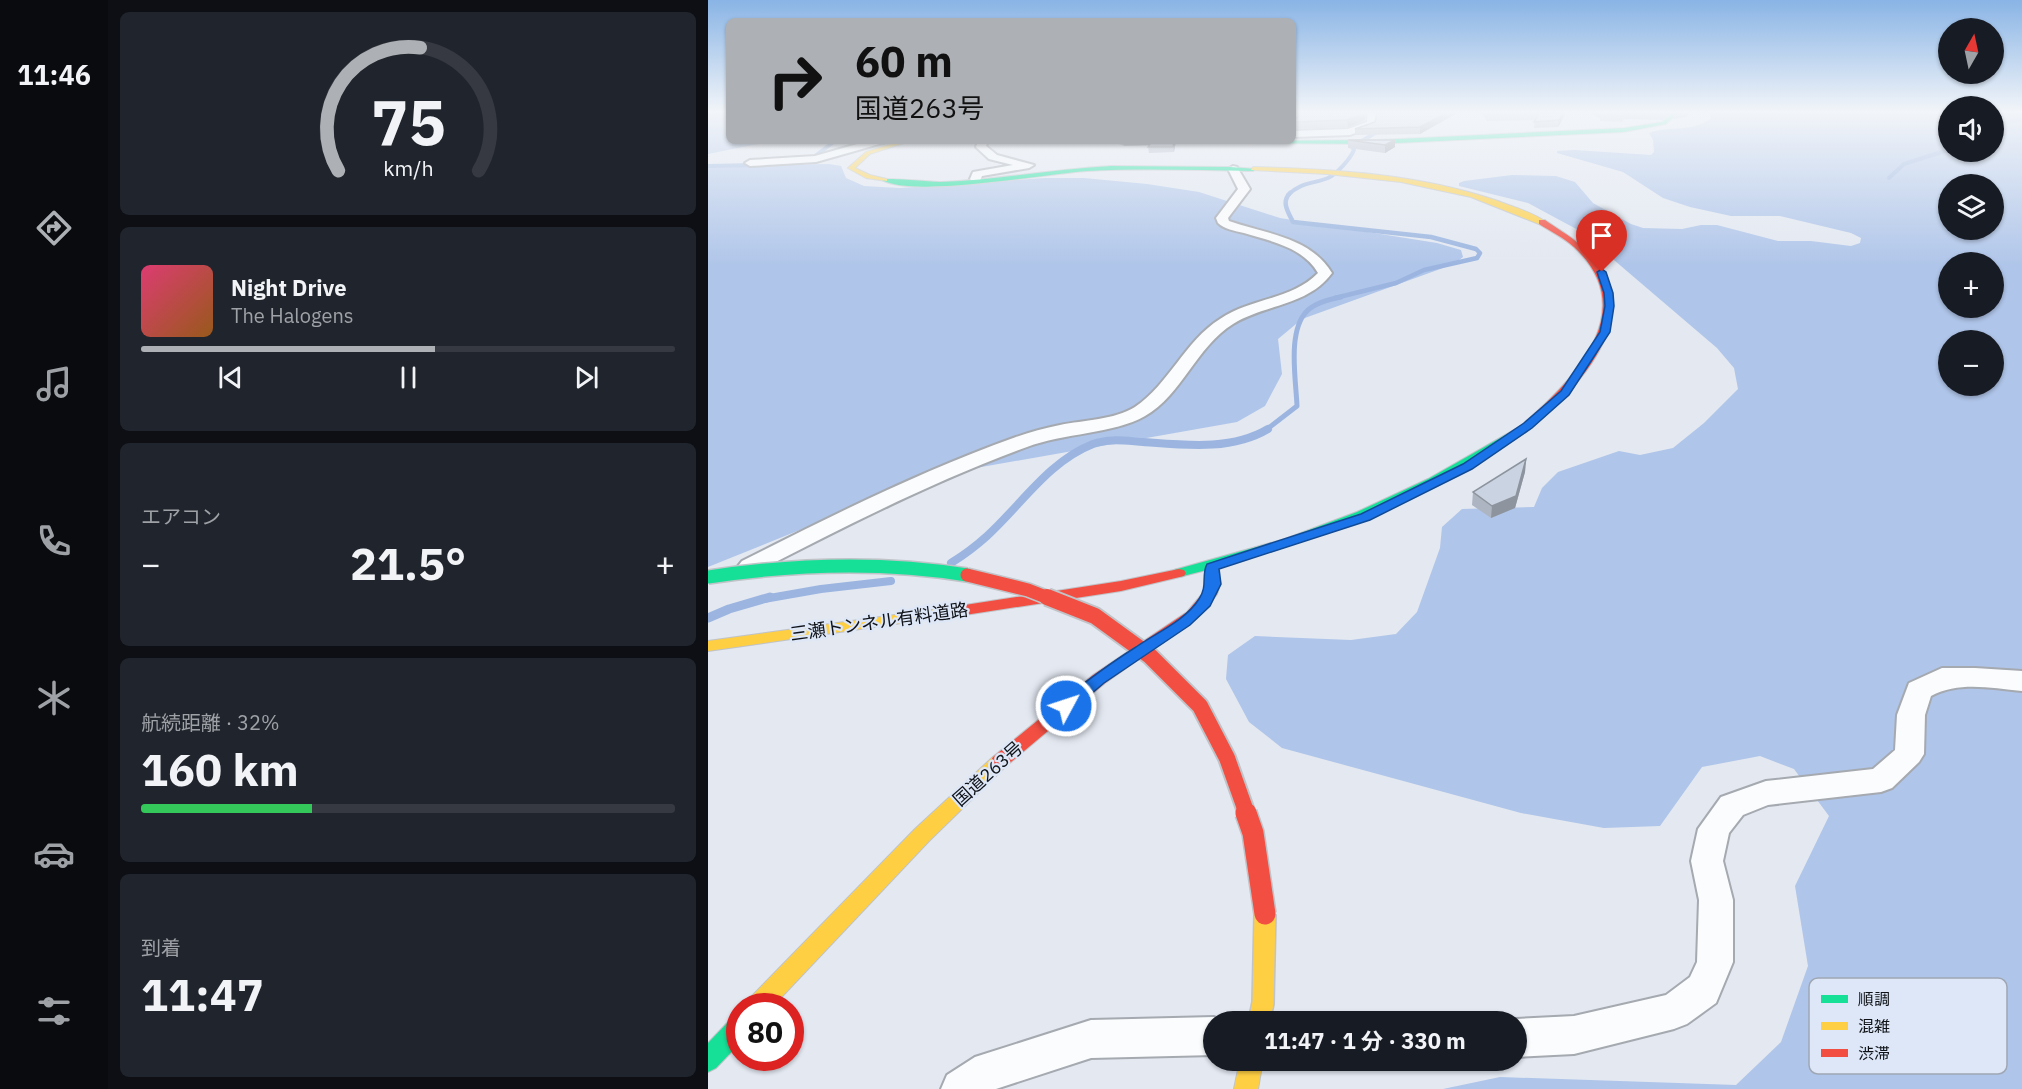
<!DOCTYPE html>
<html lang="ja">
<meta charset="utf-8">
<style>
body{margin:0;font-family:"IBM Plex Sans","Noto Sans JP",sans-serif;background:#20242c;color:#f1f3f6;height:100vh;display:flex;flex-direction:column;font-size:22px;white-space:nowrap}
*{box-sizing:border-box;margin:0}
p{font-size:20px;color:#9ea1a6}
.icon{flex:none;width:33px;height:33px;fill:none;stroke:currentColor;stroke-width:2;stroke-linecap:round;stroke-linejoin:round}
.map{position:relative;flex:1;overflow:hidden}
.side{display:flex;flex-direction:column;gap:12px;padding:12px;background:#0d0f14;width:600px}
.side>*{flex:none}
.guide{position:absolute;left:18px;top:18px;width:570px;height:126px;border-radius:9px;box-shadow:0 2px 4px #0004;background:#adb0b4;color:#111;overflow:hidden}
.needle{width:39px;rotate:9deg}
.controls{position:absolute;left:1230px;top:18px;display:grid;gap:12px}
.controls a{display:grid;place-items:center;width:66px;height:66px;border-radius:50%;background:#171b24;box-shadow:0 2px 4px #0004;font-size:30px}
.speed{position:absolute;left:18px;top:993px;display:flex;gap:12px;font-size:30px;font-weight:700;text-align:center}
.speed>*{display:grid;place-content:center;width:78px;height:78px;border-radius:50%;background:#171b24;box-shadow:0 2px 4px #0004;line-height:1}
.speed .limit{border:9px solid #d22;background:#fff;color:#111}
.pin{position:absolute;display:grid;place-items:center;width:51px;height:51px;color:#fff;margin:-62px -26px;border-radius:50% 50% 50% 0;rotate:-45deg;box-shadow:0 0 6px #0007}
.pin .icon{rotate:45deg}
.me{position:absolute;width:66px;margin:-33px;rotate:50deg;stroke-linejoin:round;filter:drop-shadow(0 0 4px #0008)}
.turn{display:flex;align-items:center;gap:21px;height:126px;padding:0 30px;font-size:27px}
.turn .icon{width:78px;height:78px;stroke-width:2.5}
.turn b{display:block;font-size:42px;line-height:51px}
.big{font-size:45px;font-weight:700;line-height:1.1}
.side .tile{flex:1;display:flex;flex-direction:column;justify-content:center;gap:9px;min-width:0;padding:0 21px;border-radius:9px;background:#20242c}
.side .dial{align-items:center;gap:0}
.dial svg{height:156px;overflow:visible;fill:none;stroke:#363941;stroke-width:7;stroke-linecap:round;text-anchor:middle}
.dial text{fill:#f1f3f6;stroke:none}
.song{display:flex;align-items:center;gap:18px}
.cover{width:72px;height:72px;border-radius:9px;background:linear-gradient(135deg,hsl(340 70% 55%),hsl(30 70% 35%))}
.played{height:6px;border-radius:3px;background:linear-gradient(90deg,#adb0b4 55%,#363941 55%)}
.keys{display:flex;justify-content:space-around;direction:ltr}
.heat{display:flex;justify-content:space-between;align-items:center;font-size:33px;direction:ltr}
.charge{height:9px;border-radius:4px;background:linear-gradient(90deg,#34c759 32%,#363941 0)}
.trip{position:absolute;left:495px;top:1011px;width:324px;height:60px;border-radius:30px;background:#171b24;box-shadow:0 2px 4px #0004;font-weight:700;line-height:60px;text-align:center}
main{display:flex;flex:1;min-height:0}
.dock{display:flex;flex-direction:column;width:108px;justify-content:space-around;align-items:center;background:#090b0e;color:#9ea1a6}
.dock .icon{width:42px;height:42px}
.dock .on{color:#adb0b4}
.dock b{font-size:27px;color:#f1f3f6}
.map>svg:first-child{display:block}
.forest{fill:#afc5e9;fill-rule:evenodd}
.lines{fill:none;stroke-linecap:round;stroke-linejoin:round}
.stream-far4{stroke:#9bb5e0;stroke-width:4}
.stream-far3{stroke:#9bb5e0;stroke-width:4.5}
.stream-far2{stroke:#9bb5e0;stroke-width:5}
.stream-far1{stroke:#9bb5e0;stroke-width:8}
.stream{stroke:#9bb5e0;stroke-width:9}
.river{fill:#9bb5e0;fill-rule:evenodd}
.street-casing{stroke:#a5a9b0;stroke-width:4}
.fast-casing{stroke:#c0c3c7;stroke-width:2}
.slow-casing{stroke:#c0c3c7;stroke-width:2}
.jam-casing{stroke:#c0c3c7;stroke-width:2}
.street{fill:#fbfcfd;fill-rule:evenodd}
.fast{fill:#16e098;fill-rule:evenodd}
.slow{fill:#ffcf43;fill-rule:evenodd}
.jam{fill:#f24e42;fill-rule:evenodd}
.fast-bridge-casing{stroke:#c0c3c7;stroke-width:16;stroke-linecap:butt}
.slow-bridge-casing{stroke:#c0c3c7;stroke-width:24;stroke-linecap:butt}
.jam-bridge-far2-casing{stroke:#c0c3c7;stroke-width:16;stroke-linecap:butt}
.jam-bridge-far1-casing{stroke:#c0c3c7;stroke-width:20;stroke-linecap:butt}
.jam-bridge-casing{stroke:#c0c3c7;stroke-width:24;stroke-linecap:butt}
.fast-bridge{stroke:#16e098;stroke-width:13}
.slow-bridge{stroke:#ffcf43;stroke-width:21}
.jam-bridge-far2{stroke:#f24e42;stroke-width:13}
.jam-bridge-far1{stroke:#f24e42;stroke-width:16}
.jam-bridge{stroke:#f24e42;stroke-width:21}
.wall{fill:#aeb5c2}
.shaded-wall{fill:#8d949e}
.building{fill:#cad3e2;stroke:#8d949e;stroke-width:1.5}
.route{fill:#1a73e8;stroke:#114b97;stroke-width:1.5}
.labels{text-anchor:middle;stroke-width:4.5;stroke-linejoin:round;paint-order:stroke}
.street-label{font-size:18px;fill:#0f1217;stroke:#dde7f7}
.key{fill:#dde7f7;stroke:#9fa7b4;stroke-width:1.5}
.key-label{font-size:16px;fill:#0f1217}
</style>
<main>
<nav class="dock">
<b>11:46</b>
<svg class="icon on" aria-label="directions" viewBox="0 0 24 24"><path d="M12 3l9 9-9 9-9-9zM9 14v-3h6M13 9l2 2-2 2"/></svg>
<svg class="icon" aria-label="music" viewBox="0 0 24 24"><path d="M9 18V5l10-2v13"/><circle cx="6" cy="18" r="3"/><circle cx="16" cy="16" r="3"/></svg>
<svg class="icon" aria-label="phone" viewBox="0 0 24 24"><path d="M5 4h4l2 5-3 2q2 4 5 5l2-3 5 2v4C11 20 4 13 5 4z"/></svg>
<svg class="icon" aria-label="climate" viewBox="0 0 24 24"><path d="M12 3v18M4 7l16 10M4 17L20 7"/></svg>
<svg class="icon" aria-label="car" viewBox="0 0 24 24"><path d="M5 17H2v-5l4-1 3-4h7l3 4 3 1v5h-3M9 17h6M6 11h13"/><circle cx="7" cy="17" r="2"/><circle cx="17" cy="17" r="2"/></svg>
<svg class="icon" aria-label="filters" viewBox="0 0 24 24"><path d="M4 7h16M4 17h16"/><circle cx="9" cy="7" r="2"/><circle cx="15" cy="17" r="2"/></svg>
</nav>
<section class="side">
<div class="tile dial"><svg viewBox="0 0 100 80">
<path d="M14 69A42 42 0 1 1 86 69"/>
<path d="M14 69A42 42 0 0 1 56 6" stroke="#adb0b4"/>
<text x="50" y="56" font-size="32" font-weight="700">75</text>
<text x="50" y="72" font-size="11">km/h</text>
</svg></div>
<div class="tile">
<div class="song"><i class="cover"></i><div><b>Night Drive</b><p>The Halogens</p></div></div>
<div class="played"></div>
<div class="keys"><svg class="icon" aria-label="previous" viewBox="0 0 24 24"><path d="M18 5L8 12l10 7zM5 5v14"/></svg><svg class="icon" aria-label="pause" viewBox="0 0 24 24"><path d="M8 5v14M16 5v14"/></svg><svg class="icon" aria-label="next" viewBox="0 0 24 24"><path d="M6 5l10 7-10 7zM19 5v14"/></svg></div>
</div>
<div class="tile"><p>エアコン</p>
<div class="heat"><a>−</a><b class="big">21.5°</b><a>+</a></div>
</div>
<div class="tile"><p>航続距離 · 32%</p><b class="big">160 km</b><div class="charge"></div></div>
<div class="tile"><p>到着</p><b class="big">11:47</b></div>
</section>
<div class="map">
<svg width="1314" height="1089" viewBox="0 0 1314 1089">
<rect width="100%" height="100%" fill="#e3e8f1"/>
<path class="forest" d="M0 113H21V141H64L0 154Z
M1001 113H1240V152H1286V113H1314V1089H735L792 1077 1028 1085 1073 1042 1100 966 1087 886 1121 816 1086 769 1052 756 994 767 952 826 896 828 813 813 574 748 541 722 518 679 520 655 547 636 643 640 688 634 709 612 732 548 734 527 754 509 826 507 834 488 850 472 911 451 932 455 965 448 996 423 1030 389 1026 368 1009 348 872 231 820 203 751 186V183L756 181 804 175 848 176 867 182 885 203 923 224 935 228 974 229 993 225H1009L1070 241H1103L1143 246 1152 243 1153 238 1143 233 1072 216H1023L982 207 955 198 915 172 849 153V151L866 150 943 155 946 152 945 140 941 133C960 125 987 133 1003 118ZM1240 184H1286V230H1240ZM1240 262H1286V308H1240ZM1240 340H1286V386H1240Z
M121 164 133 166 138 178 156 186 192 188 336 178H376L439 184 491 192 572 218 729 243 753 250 755 257 746 264 594 319 570 339 574 374 557 406 529 422 228 475 0 567V166Z"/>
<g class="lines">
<path class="stream-far4" d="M1286 125 1314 119
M103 159 127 141
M0 166 49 165
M1181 178 1196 164 1240 150
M580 195C593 182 605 184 620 178 629 174 642 159 646 150L644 147 672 130"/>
<path class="stream-far3" d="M582 193C573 202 580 212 585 222L723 237 768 249 772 253 769 258 716 270 688 283 627 298"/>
<path class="stream-far2" d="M558 430 589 406C588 380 579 331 599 311 607 303 622 299 633 297"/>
<path class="stream-far1" d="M243 563C256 555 268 546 279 536 313 505 341 461 385 444 401 438 419 441 435 442 476 445 523 451 560 429
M56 599 113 589 183 581"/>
<path class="stream" d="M0 618 21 609 62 597"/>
<path class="river" d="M882 113H981L978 117 959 120 891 118Z"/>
<defs>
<path id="street" d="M660 113H669L666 126 642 135 585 137V131L640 129 659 122Z
M160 141H182L108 162 42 166 37 163 42 160 107 156Z
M270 141H280L278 146 289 155 326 165 321 168 274 176 272 181H264L262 179 265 172 305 165 281 159 268 147Z
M525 166 529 167 542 189 520 218 521 221C559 234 602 237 624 273 600 306 557 304 525 324 488 347 474 395 437 416 406 434 355 433 319 447 226 481 138 526 50 571L42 573 34 571 30 566 34 561C123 516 213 471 308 437 322 432 337 428 352 425 376 420 406 420 427 407 461 384 477 341 512 319 542 298 584 300 610 273 595 247 562 241 536 233 527 231 516 229 510 223L508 218 530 189 520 169Z
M1234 668H1267L1314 671V691C1283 688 1251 681 1223 696L1217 715 1216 754 1211 762 1184 788 1173 792 1060 805 1035 815 1021 833 1015 861 1025 900V962L1008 1003 979 1024 966 1029 866 1054 808 1057V1022H802L808 1019 866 1016 958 995 982 977 989 962 991 900 983 861 990 829 1013 797 1058 781 1165 769 1187 750 1189 715 1201 683Z
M506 1017 517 1022H506V1055L383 1058 288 1089H233L239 1075 267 1057 383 1020Z"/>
<path id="fast" d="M964 113H970L958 124 916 132 669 144 534 143 531 141 669 140 916 128 954 122Z
M403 166 522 167 548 169 545 171C490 170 434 168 379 171 335 174 207 198 174 180 180 177 221 182 233 182 290 180 346 169 403 166Z
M820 422 824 423V427C802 444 778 457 753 470 664 520 570 553 471 577L464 573 466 570 577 539 649 512 720 479Z
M32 1015V1043L8 1068 0 1072V1043L24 1018Z"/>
<path id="slow" d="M193 141H202L162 154 147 168 162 175 179 179V181L158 178 140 168 158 152Z
M545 167C627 169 709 174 787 200 803 206 824 212 838 222L831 224 763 197 693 182 619 174 543 170Z
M244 607 251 612 249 615 0 651V641Z
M291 755 297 757 300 762 297 767 221 841 65 1006H39L42 998 207 829 285 757Z
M532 1060H555L550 1089H526Z"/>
<path id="jam" d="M831 220H837C848 228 861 235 871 244 944 309 878 380 824 427H816V423C867 379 934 310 866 247 856 238 842 231 831 224Z
M504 563 511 567 512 584 509 594 489 618 397 683 297 767 291 769 285 767 282 762 285 757 385 675 479 612 495 593 498 584 497 567Z
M471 569 476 570 478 573 476 576 413 591 244 617 237 612 244 607 413 581Z"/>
</defs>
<use href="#street" class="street-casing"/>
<use href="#fast" class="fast-casing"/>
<use href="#slow" class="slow-casing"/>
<use href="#jam" class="jam-casing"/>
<use href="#street" class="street"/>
<use href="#fast" class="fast"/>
<use href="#slow" class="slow"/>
<use href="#jam" class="jam"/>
<defs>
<path id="fast-bridge" d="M0 577C87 564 172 561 259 575"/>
<path id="slow-bridge" d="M551 1022 555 1003 557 914"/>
<path id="jam-bridge-far2" d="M259 575 320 590 343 599"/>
<path id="jam-bridge-far1" d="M339 597 387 616 442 656 492 706 519 758 539 814"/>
<path id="jam-bridge" d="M538 813 545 833 557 914"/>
</defs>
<use href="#fast-bridge" class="fast-bridge-casing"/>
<use href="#slow-bridge" class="slow-bridge-casing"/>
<use href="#jam-bridge-far2" class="jam-bridge-far2-casing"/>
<use href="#jam-bridge-far1" class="jam-bridge-far1-casing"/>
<use href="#jam-bridge" class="jam-bridge-casing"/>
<use href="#fast-bridge" class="fast-bridge"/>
<use href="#slow-bridge" class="slow-bridge"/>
<use href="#jam-bridge-far2" class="jam-bridge-far2"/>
<use href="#jam-bridge-far1" class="jam-bridge-far1"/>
<use href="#jam-bridge" class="jam-bridge"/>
</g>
<path class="wall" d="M585 113 657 120 640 127 587 129V123H585Z
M749 113 712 134 647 135V129L667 122Z
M773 113H858L850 127 826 128 827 120 779 121Z
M893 113H917L915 122 892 121Z
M640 140H687V147L677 153 640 148Z
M404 141H468L466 152 441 153 440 147 442 145 416 146Z
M818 459 817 472 807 508 783 518 764 505 765 492Z"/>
<path class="shaded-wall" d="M657 113H658L657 120 640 127 639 120Z
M738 113H749L712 134V127Z
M855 113H858L850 127 851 120Z
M687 140V147L677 153V145Z
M415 141H445L446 145 416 146Z
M466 141H468L466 152 465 147Z
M818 459 817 472 807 508 783 518 784 506Z"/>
<path class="building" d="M585 113H657L639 120 587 122 589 117H585Z
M669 113H738L712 127 647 129 667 122Z
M778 113H855L851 120 826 122 831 114 779 115Z
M893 113H916V116L893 114Z
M640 140H687L677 145Z
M444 141H466L465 147H440Z
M818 459 808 496 784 506 765 492Z"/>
<linearGradient id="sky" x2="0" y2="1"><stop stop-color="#89b4e5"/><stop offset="0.42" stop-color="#f2f5f9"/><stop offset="1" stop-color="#f2f5f9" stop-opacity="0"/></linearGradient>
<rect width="1314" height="266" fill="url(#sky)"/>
<path class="route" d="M894 269 898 272 905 293 906 306 902 332 861 395 824 428 764 469 662 520 511 569 513 584 502 606 482 625 396 683 364 710 358 712 352 710 350 706 352 702C377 682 401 664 428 647 448 633 478 620 491 599 500 586 493 575 499 564L653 514 755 464 816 423 853 391 892 332 897 306 896 293 889 272Z"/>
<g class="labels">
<g class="street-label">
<text transform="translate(171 622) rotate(-8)" y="6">三瀬トンネル有料道路</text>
<text transform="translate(280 774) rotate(-42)" y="6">国道263号</text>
</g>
</g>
<rect x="1101" y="978" width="198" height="96" rx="9" class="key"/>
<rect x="1113" y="995" width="27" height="8" fill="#16e098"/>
<rect x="1113" y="1022" width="27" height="8" fill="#ffcf43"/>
<rect x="1113" y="1049" width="27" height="8" fill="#f24e42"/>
<g class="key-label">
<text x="1150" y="1005">順調</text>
<text x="1150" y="1032">混雑</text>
<text x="1150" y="1059">渋滞</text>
</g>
</svg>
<div class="controls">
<a><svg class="needle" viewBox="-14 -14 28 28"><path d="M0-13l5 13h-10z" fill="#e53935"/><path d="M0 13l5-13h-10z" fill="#9ea1a6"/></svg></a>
<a><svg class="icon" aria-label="sound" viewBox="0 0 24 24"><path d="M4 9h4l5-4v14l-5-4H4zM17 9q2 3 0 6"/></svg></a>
<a><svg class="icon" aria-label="layers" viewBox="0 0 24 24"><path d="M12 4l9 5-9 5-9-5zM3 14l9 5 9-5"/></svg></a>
<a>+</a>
<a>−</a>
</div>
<div class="speed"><div class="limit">80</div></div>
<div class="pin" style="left:894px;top:272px;background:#d93025"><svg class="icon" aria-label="arrive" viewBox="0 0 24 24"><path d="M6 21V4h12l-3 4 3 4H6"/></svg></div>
<svg class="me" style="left:358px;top:706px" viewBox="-20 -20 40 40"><circle r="17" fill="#1a73e8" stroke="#fff" stroke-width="3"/><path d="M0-11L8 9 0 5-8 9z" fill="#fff"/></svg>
<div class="trip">11:47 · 1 分 · 330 m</div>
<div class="guide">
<div class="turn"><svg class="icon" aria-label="right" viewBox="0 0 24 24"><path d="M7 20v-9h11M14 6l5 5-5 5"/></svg><div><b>60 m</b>国道263号</div></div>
</div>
</div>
</main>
